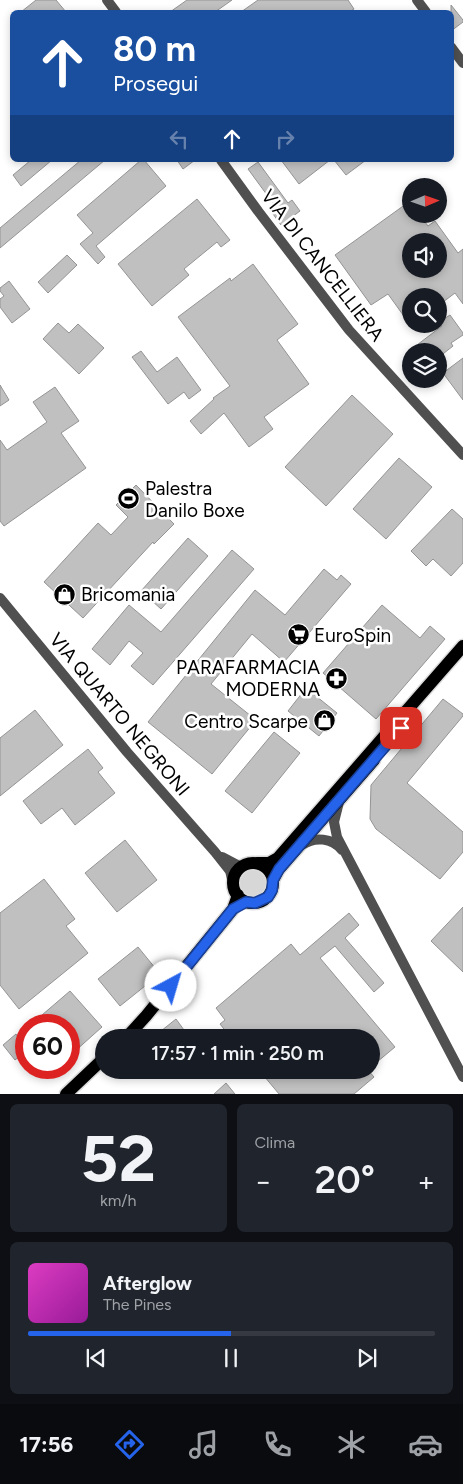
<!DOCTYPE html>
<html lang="it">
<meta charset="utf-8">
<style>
body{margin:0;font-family:Figtree,sans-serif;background:#20242c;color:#f1f3f6;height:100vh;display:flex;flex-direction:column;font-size:19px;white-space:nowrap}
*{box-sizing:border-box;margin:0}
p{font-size:16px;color:#9ea1a6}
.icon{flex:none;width:28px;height:28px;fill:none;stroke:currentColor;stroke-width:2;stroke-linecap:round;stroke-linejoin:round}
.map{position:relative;height:1094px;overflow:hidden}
.side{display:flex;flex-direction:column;gap:10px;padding:10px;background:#0d0f14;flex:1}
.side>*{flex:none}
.guide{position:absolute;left:10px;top:10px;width:444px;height:152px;border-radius:8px;box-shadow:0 2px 8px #0003;background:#1a4fa0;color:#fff;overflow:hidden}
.needle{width:32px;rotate:88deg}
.buttons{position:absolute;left:402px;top:178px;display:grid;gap:10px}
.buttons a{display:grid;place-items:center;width:45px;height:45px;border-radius:50%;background:#171b24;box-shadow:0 2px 8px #0003;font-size:25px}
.speed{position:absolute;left:15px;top:1014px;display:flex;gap:10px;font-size:25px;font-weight:700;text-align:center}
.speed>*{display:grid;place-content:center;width:65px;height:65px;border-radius:50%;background:#171b24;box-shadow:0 2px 8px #0003;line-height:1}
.speed .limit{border:8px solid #d22;background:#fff;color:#111}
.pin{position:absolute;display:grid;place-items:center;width:42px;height:42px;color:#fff;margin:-21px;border-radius:10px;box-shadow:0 2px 8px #0006}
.me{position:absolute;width:55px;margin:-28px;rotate:39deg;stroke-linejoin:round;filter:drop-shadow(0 0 4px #0008)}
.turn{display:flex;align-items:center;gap:18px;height:105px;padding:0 20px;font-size:22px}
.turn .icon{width:65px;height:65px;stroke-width:2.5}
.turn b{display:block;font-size:35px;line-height:42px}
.lanes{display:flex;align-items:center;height:48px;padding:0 20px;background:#0003;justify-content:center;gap:25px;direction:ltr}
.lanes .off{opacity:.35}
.big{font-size:38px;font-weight:600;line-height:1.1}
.side .widget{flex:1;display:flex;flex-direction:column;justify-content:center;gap:8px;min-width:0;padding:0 18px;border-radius:8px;background:#20242c}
.side .dial{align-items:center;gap:0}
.dial b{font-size:65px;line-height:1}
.song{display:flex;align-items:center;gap:15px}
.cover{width:60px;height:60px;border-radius:8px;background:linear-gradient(135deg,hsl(310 70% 55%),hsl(300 70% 35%))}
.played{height:5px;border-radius:2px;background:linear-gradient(90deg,#2563eb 50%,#363941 50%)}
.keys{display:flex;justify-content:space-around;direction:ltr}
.heat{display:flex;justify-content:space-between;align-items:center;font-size:28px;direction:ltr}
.side .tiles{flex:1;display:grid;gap:10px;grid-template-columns:1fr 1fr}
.widget:last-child{grid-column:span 2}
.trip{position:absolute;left:95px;top:1029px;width:285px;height:50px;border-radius:25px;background:#171b24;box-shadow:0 2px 8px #0003;font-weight:600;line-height:50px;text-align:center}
.tab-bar{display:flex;height:80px;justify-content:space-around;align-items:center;background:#090b0e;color:#9ea1a6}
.tab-bar .icon{width:35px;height:35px}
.tab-bar .current{color:#2563eb}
.tab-bar b{font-size:22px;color:#f1f3f6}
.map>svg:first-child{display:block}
.green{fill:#d7d7d7}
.building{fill:#c0c0c0;stroke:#949494;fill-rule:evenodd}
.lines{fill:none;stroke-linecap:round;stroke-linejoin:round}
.major-casing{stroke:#dbdbdb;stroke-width:15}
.minor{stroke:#505050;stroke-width:10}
.major{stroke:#000;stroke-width:12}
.route-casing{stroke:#184099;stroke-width:12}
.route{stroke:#2563eb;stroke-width:9}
.labels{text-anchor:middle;stroke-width:5;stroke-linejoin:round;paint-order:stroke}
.street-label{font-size:19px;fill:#000;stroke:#fff}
.poi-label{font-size:19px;fill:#000;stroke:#fff;text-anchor:start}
</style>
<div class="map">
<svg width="463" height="1094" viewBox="0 0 463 1094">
<rect width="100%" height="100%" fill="#fff"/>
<path class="green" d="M236 883a18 18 0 1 1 36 0a18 18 0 1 1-36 0Z"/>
<path class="building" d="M36 0H56L66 12H21Z
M187 0H232L215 12H170Z
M258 0H348L354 9 349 12H241Z
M451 5 463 20V22L451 31Z
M31 160H52L21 186 13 175Z
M81 160H105L0 248V228Z
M141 160H144L166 186 96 246 105 257 98 264 80 244 93 233 77 215Z
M177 160H195L183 169Z
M281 160H330L299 184Z
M334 160H366L346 175Z
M258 162 288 203 292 200 300 211 281 225 273 214 278 210 248 169Z
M197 199 230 240 221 247 217 242 184 269 189 275 152 306 118 264Z
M406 204 411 214H419L428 226 435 221 458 253 463 249V304L455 293 439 305V296H411V326L388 294 371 305 335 255ZM411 241H439V269H411Z
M67 255 77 265 48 293 38 282Z
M253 264 298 324 277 340 309 384 264 417 273 429 249 447 224 413 201 434 190 421 214 399 213 398 230 386 178 317 230 278 231 281Z
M9 281 30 309 12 323 0 307V299L4 296 0 291V288Z
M450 315 463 333V335L451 343 453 346 439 357V351H409L442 326 439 322Z
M58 323 69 333 78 324 104 348 79 374 43 339Z
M141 351 157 372 177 357 201 390 189 399 184 392 168 404 132 357Z
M463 358V400L443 373Z
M0 385 9 400 0 406Z
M55 387 79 421 61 433 86 468 4 526 0 521V440L7 450 47 422 33 402Z
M352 395 393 434 326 506 285 467Z
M399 458 432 487 386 539 353 509Z
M136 485 174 524 154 544 153 542 83 618 44 582 98 523 111 535 128 517 116 505Z
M452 509 463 519V563L451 576 433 559 426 566 411 551Z
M188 538 208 556 161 609 141 591Z
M232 550 254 569 153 685 131 666 143 653 129 641 110 665 92 649 129 605 161 632Z
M324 569 337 580 341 575 351 584 284 662 252 634 211 684 256 720 212 774 148 722 255 590 285 615Z
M382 605 420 638 430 626 445 639 376 719 323 673Z
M306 688 337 713 319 736 288 711Z
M443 699 463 714V716L407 783 463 832V852L440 879 376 829 370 819 371 785Z
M35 710 63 745 0 796V738Z
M274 732 300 753 252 813 225 791Z
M88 749 103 768 98 772 115 793 75 825 62 808 41 824 23 801Z
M125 840 157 880 117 912 85 873Z
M44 879 75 919 66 926 88 953 19 1009 0 985V913Z
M463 907V972L431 941Z
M349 913 359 925 345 938 384 983 374 992 335 946 320 958 395 1047 371 1067V1038H231L220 1024 225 1020 216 1008 291 944 300 955Z
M138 947 160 974 120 1006 98 979Z
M70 991 102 1027 74 1052 69 1046V1025H51L42 1015Z
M176 1019 184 1030 175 1038H166L161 1031Z
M16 1034 19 1039 23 1036 26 1040V1051L15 1060 3 1045Z
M259 1070H368L374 1077 354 1094H279Z
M226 1083 235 1094H214Z"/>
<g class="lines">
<defs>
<path id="major" d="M233 883a20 20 0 1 1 40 0a20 20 0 1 1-40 0Z
M257 863H269L278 858 463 646
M273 880 279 869 374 760
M126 1038 146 1016 233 909 238 895
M66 1094 104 1058"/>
</defs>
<use href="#major" class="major-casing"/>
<path class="minor" d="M107 0 116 12
M417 0 426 12
M451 47 463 63
M221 160 258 211 349 330 463 455
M0 598 127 752 215 852 230 871 234 886
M339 802 334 822 337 837 463 1077
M302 845C315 836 332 838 342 850
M222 857 241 867"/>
<use href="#major" class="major"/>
</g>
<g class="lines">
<defs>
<path id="route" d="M171 986 233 909 246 902 255 903 268 897 272 890 273 880 279 869 401 728"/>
</defs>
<use href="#route" class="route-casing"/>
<use href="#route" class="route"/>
</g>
<defs>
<symbol id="stadium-disc" viewBox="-11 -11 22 22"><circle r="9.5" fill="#000" stroke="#fff"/><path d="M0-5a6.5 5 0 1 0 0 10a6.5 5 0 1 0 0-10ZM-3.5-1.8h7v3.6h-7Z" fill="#fff"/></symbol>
<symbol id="shop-disc" viewBox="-11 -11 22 22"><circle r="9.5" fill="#000" stroke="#fff"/><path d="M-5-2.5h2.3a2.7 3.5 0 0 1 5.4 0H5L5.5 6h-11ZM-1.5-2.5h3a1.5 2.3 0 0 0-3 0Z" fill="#fff"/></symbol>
<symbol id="supermarket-disc" viewBox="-11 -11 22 22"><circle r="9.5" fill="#000" stroke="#fff"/><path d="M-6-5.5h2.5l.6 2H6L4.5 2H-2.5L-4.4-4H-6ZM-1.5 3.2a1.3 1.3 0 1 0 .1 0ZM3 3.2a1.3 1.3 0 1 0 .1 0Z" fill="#fff"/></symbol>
<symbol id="pharmacy-disc" viewBox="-11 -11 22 22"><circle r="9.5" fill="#000" stroke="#fff"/><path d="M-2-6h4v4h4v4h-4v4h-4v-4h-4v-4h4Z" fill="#fff"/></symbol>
</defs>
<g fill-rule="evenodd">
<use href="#stadium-disc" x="116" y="486" width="25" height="25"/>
<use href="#shop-disc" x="52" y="582" width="25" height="25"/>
<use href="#supermarket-disc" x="286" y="622" width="25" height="25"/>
<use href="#pharmacy-disc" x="324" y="666" width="25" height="25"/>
<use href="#shop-disc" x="312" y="708" width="25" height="25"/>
</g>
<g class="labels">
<g class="street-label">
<text transform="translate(323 265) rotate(52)" y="7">VIA DI CANCELLIERA</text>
<text transform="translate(120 714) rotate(50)" y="7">VIA QUARTO NEGRONI</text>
</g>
<g class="poi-label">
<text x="145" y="495">Palestra<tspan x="145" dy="22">Danilo Boxe</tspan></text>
<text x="81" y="601">Bricomania</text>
<text x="314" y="642">EuroSpin</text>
<text x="320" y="674" text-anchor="end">PARAFARMACIA<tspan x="320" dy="22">MODERNA</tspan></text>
<text x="308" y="728" text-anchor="end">Centro Scarpe</text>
</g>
</g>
</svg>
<div class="buttons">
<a><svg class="needle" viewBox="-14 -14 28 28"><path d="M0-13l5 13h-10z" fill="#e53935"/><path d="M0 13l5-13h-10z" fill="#9ea1a6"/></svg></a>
<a><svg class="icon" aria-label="sound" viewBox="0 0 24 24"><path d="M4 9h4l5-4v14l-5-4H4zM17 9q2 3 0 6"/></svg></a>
<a><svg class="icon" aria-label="search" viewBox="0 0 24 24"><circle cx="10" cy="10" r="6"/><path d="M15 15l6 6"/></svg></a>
<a><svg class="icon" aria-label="layers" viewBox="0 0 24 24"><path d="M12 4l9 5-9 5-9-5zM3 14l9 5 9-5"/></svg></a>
</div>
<div class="speed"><div class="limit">60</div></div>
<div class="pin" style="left:401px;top:728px;background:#d93025"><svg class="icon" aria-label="arrive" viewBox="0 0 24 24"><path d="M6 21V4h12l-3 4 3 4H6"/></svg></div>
<svg class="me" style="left:171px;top:986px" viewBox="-20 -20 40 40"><circle r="19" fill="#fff"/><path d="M0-13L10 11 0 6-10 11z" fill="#2563eb"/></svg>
<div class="trip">17:57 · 1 min · 250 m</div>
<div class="guide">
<div class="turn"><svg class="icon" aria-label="ahead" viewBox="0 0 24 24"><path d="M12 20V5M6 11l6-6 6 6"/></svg><div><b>80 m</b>Prosegui</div></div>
<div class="lanes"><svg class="icon off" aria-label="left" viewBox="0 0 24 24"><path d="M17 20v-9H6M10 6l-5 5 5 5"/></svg><svg class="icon" aria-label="ahead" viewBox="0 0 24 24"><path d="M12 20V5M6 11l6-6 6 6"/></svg><svg class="icon off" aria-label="right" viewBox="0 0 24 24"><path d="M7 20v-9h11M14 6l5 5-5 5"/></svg></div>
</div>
</div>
<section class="side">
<div class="tiles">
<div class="widget dial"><b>52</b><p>km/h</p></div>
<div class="widget"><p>Clima</p>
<div class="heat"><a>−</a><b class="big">20°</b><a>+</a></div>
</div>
<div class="widget">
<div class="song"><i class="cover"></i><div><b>Afterglow</b><p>The Pines</p></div></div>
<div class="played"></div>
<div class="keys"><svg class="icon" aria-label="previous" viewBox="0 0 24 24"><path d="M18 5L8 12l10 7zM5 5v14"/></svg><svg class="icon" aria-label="pause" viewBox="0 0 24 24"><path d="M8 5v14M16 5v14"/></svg><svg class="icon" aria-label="next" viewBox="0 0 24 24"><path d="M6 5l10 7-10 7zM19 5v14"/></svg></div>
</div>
</div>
</section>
<nav class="tab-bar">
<b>17:56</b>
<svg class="icon current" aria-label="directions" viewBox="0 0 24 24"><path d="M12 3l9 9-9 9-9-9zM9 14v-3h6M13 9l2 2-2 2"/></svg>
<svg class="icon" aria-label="music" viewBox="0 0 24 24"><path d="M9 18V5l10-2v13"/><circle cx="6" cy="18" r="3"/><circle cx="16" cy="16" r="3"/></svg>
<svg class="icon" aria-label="phone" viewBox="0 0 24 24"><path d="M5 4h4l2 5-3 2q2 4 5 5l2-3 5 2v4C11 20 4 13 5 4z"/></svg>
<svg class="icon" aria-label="climate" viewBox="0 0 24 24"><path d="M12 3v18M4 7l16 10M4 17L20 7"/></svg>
<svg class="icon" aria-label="car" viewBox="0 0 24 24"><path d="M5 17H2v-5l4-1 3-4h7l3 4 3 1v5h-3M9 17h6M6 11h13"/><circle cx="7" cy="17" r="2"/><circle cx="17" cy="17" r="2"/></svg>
</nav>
